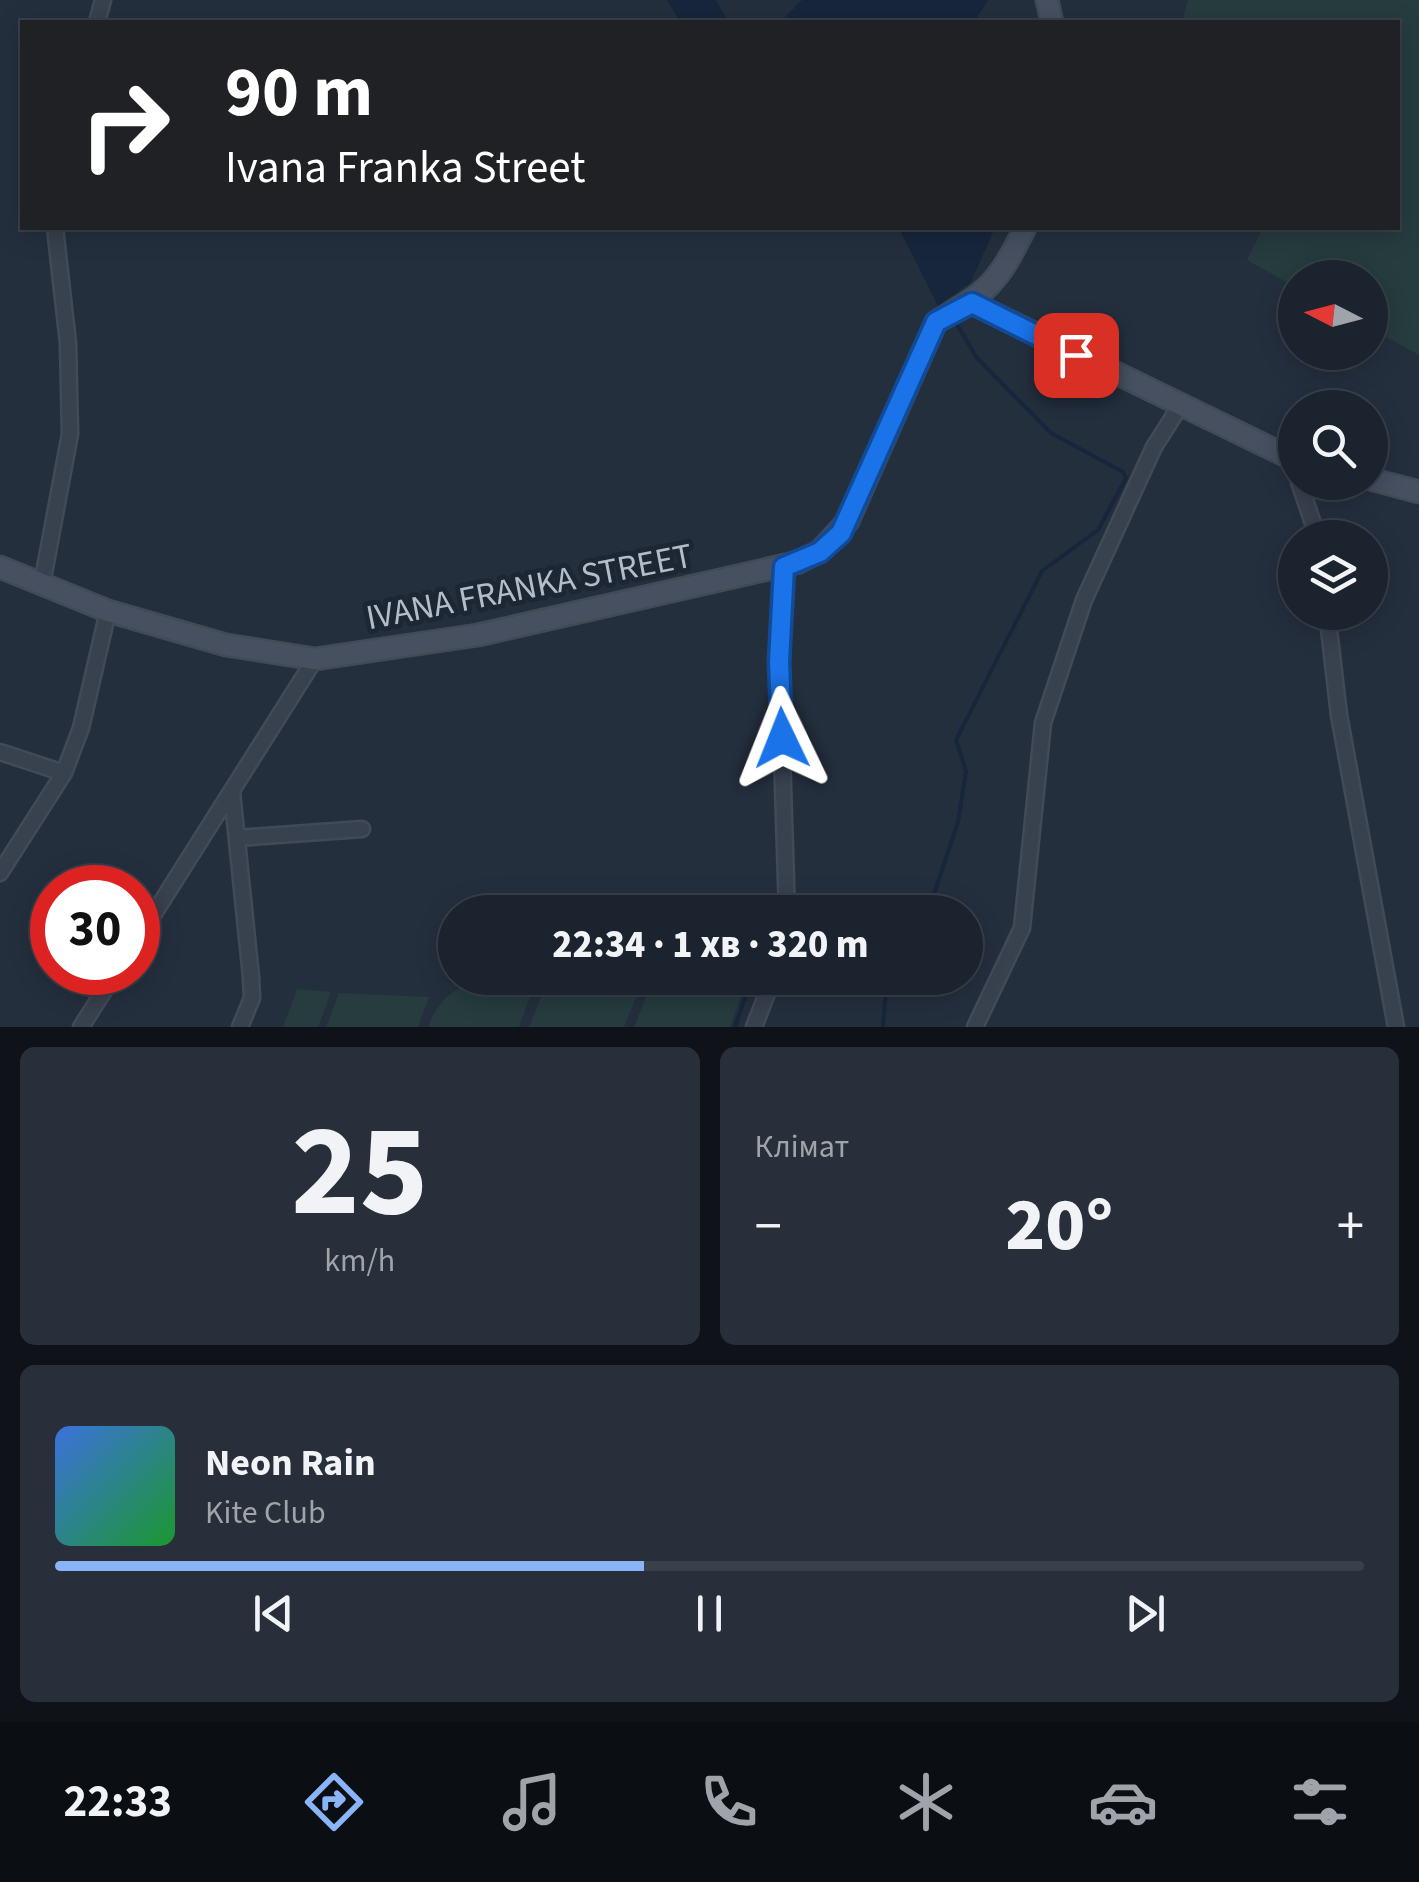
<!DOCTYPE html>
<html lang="uk">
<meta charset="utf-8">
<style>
body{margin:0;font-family:"Source Sans 3",sans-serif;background:#282f3a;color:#f1f3f6;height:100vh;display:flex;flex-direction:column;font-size:38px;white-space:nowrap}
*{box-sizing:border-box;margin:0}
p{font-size:32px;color:#a0a4aa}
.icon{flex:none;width:55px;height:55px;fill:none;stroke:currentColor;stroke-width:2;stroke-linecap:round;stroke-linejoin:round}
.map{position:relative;height:1027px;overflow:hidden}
.sheet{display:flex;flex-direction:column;gap:20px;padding:20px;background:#0f1319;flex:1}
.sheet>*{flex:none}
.guide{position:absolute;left:20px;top:20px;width:1380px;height:210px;border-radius:0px;box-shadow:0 5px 25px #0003,0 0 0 2px #39404a;background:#202124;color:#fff;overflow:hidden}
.needle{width:65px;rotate:276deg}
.controls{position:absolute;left:1278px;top:260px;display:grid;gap:20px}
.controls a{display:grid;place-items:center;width:110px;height:110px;border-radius:50%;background:#1b232e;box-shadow:0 5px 25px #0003,0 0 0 2px #39404a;font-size:50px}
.speed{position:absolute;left:30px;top:865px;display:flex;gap:20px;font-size:50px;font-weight:700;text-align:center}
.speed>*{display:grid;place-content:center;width:130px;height:130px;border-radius:50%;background:#1b232e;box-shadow:0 5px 25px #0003,0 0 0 2px #39404a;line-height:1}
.speed .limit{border:15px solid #d22;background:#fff;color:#111}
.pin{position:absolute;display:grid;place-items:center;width:85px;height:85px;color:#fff;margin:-42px;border-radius:20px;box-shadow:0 5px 15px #0006}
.me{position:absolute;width:110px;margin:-55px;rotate:358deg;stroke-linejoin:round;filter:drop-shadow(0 0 8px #0008)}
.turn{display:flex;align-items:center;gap:35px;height:210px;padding:0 40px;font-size:45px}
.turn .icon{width:130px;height:130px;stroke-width:2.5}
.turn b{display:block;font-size:70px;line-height:85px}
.big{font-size:75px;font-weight:800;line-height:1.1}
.sheet .card{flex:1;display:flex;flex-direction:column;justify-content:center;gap:15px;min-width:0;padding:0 35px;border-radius:15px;background:#282f3a}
.sheet .dial{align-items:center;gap:0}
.dial b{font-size:130px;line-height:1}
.song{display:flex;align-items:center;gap:30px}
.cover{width:120px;height:120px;border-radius:15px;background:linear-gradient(135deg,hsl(220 70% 55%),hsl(130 70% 35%))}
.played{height:10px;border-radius:5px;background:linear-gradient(90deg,#8ab4f8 45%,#39404a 45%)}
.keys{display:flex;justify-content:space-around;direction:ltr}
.heat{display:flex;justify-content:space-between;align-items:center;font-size:55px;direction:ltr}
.sheet .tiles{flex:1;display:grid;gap:20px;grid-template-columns:1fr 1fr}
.card:last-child{grid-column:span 2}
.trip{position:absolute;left:438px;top:895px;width:545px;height:100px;border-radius:50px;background:#1b232e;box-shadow:0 5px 25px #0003,0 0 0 2px #39404a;font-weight:800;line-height:100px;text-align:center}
.dock{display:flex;height:160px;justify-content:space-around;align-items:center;background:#0b0e12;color:#a0a4aa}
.dock .icon{width:70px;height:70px}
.dock .active{color:#8ab4f8}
.dock b{font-size:45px;color:#f1f3f6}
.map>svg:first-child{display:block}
.green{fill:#263c3f}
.water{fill:#17263c}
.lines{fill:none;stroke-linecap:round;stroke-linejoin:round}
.stream{stroke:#17263c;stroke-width:4}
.street-casing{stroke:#414a57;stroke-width:19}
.secondary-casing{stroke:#414a57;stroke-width:25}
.street{stroke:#38414e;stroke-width:14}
.secondary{stroke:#465061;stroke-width:20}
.route-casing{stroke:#114b97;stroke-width:25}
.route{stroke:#1a73e8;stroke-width:18}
.labels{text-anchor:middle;stroke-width:10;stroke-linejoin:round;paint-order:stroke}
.street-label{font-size:35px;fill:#b4bcc9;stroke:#1d2633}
</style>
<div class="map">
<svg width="1419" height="1027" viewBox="0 0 1419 1027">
<rect width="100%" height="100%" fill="#242f3e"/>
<path class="green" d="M1188 0H1419V355L1370 328V278H1295V287L1247 260 1263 228H1398V22H1182Z
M495 978H537L519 1027H428C442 993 459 984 495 978Z
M549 978H644L624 1027H529Z
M654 978H748L730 1027H634Z
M297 989 331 992 318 1027H283Z
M339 993 429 997 418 1027H326Z"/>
<path class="water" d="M667 0H716L729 22H680Z
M802 0H988L974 22H780Z
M899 228H995L971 282 938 306Z"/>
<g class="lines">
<path class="stream" d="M928 912 958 822 966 771 956 740 1042 571 1098 530 1126 478 1123 472 1051 433 977 358 955 321
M735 1027 752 978
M883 1027 887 978"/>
<defs>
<path id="street" d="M97 22 103 0
M1299 482 1318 538
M784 567 779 662 787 912
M42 584 70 434 68 343 55 228
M1327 612 1339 715 1396 1027
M0 752 64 773
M232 792 251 977 252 998 240 1027
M237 838 362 829
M0 873 64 773 81 728 108 611
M138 939 315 659
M81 1027 116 972
M754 1027 773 978
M975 1027 1022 928 1043 723 1084 600 1154 447 1180 406"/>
<path id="secondary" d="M1047 0 1052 22
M972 303 1295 460
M1370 479 1419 492
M0 567 108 611 226 645 315 659 478 635 799 562 820 551 848 521 936 322C990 290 997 284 1025 228"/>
</defs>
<use href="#street" class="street-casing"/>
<use href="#secondary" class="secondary-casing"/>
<use href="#street" class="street"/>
<use href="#secondary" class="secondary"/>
</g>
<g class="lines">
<defs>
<path id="route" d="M782 738 779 662 784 567 820 552 841 533 936 322 972 303 1076 355"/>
</defs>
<use href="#route" class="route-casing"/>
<use href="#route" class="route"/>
</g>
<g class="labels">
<g class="street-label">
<text transform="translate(529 586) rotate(-11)" y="12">IVANA FRANKA STREET</text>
</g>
</g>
</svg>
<div class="controls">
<a><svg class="needle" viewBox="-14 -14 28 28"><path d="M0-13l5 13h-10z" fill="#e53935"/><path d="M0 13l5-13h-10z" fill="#a0a4aa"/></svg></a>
<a><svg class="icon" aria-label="search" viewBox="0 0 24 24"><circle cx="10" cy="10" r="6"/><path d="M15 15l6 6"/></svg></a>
<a><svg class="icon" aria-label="layers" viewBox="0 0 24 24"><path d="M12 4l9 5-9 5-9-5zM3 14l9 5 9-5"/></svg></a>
</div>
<div class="speed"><div class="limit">30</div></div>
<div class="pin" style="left:1076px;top:355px;background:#d93025"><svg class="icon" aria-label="arrive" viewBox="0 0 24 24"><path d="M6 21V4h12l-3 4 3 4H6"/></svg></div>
<svg class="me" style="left:782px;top:738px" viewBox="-20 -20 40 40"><path d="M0-17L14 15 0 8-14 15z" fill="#1a73e8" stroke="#fff" stroke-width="4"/></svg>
<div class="trip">22:34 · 1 хв · 320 m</div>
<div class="guide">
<div class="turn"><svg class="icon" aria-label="right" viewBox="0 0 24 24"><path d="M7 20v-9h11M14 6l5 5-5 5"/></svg><div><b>90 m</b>Ivana Franka Street</div></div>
</div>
</div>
<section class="sheet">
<div class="tiles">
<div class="card dial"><b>25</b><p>km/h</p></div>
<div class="card"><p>Клімат</p>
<div class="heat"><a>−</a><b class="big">20°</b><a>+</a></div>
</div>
<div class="card">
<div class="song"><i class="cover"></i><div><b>Neon Rain</b><p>Kite Club</p></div></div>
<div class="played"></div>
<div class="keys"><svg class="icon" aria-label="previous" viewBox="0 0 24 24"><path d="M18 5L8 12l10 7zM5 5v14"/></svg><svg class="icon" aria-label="pause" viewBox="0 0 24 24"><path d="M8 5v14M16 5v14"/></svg><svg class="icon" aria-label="next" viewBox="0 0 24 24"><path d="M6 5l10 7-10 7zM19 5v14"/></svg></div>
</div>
</div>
</section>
<nav class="dock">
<b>22:33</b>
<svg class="icon active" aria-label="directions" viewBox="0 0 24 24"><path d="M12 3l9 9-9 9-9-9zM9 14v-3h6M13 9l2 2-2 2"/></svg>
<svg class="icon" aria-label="music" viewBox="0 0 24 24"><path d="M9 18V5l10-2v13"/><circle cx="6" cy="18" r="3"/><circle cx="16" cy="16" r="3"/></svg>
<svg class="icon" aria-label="phone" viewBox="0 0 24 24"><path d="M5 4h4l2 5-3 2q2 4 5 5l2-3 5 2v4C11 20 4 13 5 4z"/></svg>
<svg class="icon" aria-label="climate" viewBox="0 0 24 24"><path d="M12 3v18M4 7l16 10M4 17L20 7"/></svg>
<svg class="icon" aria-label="car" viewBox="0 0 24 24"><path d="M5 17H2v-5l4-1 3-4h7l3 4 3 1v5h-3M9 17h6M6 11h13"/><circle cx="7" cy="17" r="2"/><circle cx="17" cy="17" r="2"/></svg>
<svg class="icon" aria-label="filters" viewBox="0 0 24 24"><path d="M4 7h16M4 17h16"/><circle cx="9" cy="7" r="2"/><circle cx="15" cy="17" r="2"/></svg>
</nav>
